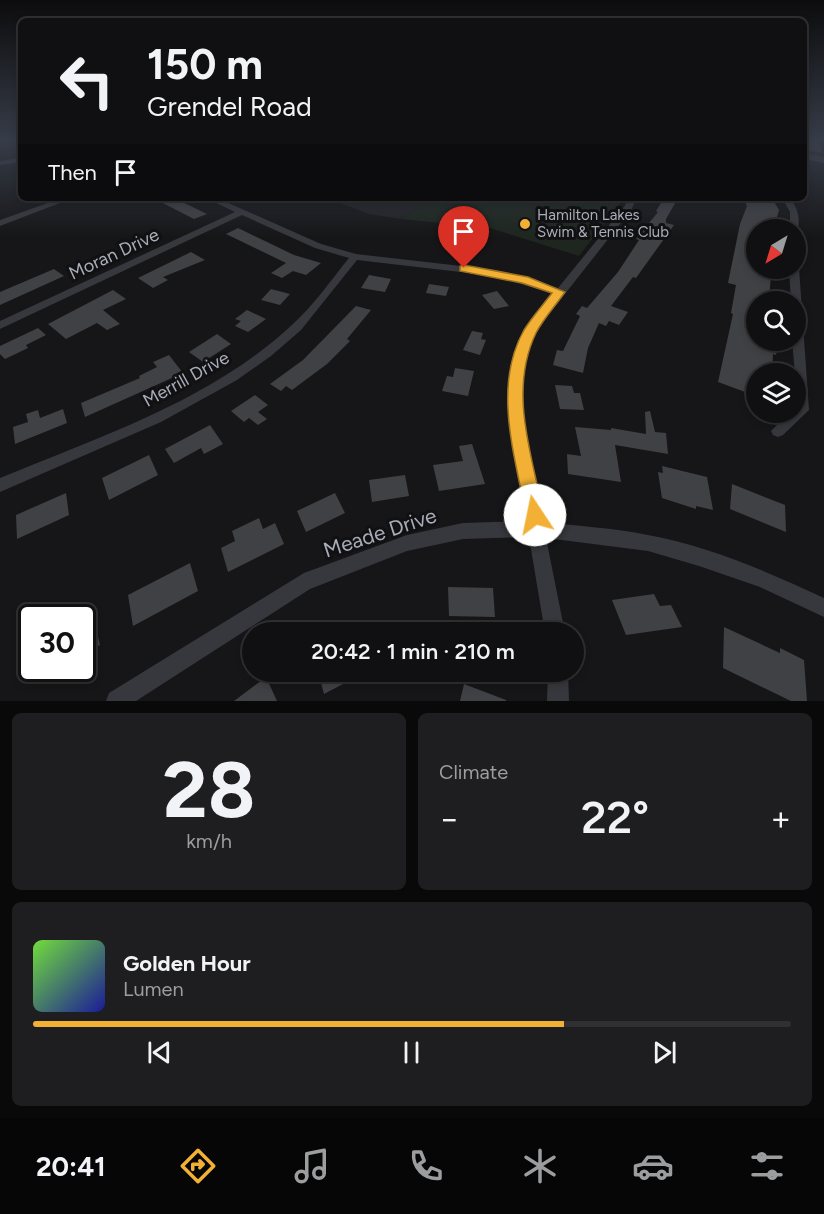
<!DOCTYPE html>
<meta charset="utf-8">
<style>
body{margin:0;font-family:Figtree,sans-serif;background:#1e1e20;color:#f1f3f6;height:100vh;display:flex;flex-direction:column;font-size:22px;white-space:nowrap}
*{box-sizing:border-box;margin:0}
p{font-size:20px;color:#9c9d9f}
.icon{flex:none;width:33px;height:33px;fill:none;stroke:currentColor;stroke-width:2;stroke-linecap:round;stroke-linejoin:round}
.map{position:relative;height:701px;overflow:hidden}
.drawer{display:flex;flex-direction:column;gap:12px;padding:12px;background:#09090a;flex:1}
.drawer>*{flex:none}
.hud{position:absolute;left:18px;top:18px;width:789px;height:183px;border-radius:9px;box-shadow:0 3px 9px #0003,0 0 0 2px #303032;background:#101012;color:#f1f3f6;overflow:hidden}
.needle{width:39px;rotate:218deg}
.tools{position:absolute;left:746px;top:219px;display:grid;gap:12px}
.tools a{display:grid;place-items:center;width:60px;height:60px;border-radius:50%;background:#101012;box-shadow:0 3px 9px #0003,0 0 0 2px #303032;font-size:30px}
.speed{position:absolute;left:18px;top:604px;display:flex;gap:12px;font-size:30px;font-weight:700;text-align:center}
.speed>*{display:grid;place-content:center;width:78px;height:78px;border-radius:50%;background:#101012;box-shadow:0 3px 9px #0003,0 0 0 2px #303032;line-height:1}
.speed .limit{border:3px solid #111;border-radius:9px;background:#fff;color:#111}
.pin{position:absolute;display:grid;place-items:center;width:51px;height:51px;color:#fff;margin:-62px -26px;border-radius:50% 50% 50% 0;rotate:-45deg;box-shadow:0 0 6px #0007}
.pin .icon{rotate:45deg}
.me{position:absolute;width:66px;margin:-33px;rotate:349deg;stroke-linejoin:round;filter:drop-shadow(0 0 4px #0008)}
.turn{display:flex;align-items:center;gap:21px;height:126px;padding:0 30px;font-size:27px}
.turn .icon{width:78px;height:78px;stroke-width:2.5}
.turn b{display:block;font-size:42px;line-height:51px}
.then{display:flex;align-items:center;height:57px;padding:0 30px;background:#0003;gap:12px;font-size:22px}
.big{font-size:45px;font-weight:600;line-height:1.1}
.drawer .card{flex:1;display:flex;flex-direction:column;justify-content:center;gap:9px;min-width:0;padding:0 21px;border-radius:9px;background:#1e1e20}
.drawer .dial{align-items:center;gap:0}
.dial b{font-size:78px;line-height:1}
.song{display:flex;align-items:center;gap:18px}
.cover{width:72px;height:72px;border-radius:9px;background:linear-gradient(135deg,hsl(100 70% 55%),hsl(240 70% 35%))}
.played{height:6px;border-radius:3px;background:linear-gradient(90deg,#f2b134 70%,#303032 70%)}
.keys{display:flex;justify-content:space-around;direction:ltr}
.heat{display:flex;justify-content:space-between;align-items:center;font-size:33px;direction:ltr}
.drawer .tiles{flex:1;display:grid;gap:12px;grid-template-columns:1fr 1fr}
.card:last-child{grid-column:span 2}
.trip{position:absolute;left:242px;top:622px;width:342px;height:60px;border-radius:30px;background:#101012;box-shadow:0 3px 9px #0003,0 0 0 2px #303032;font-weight:600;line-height:60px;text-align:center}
.tab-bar{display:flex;height:96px;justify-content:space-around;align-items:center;background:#060607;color:#9c9d9f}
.tab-bar .icon{width:42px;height:42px}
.tab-bar .selected{color:#f2b134}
.tab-bar b{font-size:27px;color:#f1f3f6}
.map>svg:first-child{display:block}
.built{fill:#222225}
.green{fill:#1e261f}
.building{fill:#404145}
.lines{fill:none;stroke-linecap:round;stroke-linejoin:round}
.minor{fill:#37383d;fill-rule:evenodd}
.tertiary{fill:#37383d;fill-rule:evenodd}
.route{fill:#f2b134;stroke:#9d7322;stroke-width:1.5}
.poi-dot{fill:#f2b134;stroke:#111113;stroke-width:2}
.labels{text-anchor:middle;stroke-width:6;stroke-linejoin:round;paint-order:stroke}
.far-poi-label{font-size:15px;fill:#a8adb8;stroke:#111113;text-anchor:start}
.street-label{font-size:18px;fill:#a8adb8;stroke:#111113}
.near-street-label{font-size:21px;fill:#a8adb8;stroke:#111113}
</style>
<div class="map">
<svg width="824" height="701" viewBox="0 0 824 701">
<rect width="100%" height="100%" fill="#161618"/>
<path class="built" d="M327 198H433L401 219 369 214Z"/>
<path class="green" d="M433 198H624L579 256 490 228 401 219Z"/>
<path class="building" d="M806 140H820L822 153 807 150Z
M153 198H174L207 214 194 219Z
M664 198H678L666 219V223L674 225 636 278 633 277 611 306 628 312 619 325 609 321 606 326 599 323 588 348 583 373 553 365 557 350 563 351 580 316 576 314 582 306 587 308 618 272 639 240 636 239 658 212 656 211Z
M743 198H772L779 210 774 227 756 230V270L771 274 769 302H756V340H778L776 355 773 354 772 374H756V396L718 382 733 314 731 313 736 285 728 283 740 224 747 206Z
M238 228 294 255 321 263 306 275 293 271 282 278 271 273 286 263 226 234Z
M191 252 205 260 163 277 168 280 153 288 138 278Z
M54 269 64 276 0 305V292Z
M369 275 391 279 385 292 361 288Z
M429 284 449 287 446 296 426 293Z
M271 289 290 294 280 305 261 300Z
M113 290 126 299 103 310 120 324 107 330 97 323 66 339 48 324Z
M497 291 509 306 494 309 482 295Z
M356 306 371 310 347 339 350 341 327 364 292 390 286 386 281 391 270 384 303 360Z
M247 310 266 319 248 332 235 326 241 321 235 319Z
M38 328 46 335 26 345 28 348 5 359 0 354V346Z
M472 331 483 333 481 339 486 340 480 355 463 350Z
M217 334 231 344 203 362 189 352Z
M169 355 183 373 85 417 81 403 140 378 139 376 157 367 153 362Z
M455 368 474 371 468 396 442 391 447 376 453 377Z
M555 385 572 386 574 393H580L584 410 560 409Z
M255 395 268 405 258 412 267 419 258 425 249 418 244 422 231 411Z
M63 409 67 423 15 444 13 427 28 422 26 414 38 410 40 418Z
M650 411 655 432 666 433 668 454 615 445 621 482 568 474 567 454 581 456 575 427 611 430V428L646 434 645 412Z
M210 425 223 444 204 454 201 448 174 463 165 449Z
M472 444 485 484 439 491 433 465 463 461 459 446Z
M149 455 158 475 109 500 102 478Z
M662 466 707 477 713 510 696 506V509L662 498 658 472 663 473Z
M405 475 409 496 372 502 369 480Z
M732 484 785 505 786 532 730 509Z
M66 493 69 515 17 539 16 515Z
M335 493 345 513 306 532 297 511Z
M259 518 263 529 275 523 284 544 228 572 221 548 235 541 232 531Z
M190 563 198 591 133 626 128 595Z
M448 587 493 588 495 617 449 616Z
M654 594 660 606 671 605 682 627 626 635 612 600Z
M92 612 100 645 82 655V617Z
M724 627 780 653V648L804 660 807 701H791L723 668Z
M36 669H61L38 684Z
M318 672H366L324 694Z
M266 677 277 701H234Z
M464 684 506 700V701H460Z"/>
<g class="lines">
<path class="minor" d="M21 158V162L0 165V161Z
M62 198H73L0 226V220Z
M206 198H217L321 244 356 254 496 270 558 288 624 207 629 198H637L631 210 535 332C526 358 519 387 522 415 525 450 536 487 543 522 578 526 613 528 648 535 709 546 768 572 824 598V617L760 587 699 566 648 551 546 538 565 633H545L529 537 463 539 407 551 310 589 136 701H106L109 693 304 573 407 535 463 523 526 521C516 464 493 384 525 330 533 317 545 305 554 294L495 276 357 260 301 330 271 356 237 380 161 422 0 492V478C101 436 212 400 293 324 314 305 331 280 349 258L315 248 242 215 0 329V321L235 212Z
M782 198H790C798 208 801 220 797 232H795V230H790V212Z
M795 265 799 268 809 410 783 435 778 437 773 435 771 431 790 412H795V374L792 340H795V302H791L789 268H795Z
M548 672H568L569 701H547Z"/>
<path class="tertiary" d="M804 153 824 157V163L804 159Z"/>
</g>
<linearGradient id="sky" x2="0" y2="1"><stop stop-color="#0c0c0d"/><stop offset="0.59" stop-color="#363c48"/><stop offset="1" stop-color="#363c48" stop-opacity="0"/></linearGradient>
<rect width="824" height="238" fill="url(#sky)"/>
<path class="route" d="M464 265 528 277 565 292C556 305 543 319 536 333 508 391 532 456 544 515L542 521 535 523 528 521 526 515C515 455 492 387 524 330 532 317 543 305 552 293L522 283 460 271V266Z"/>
<circle class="poi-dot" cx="525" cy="224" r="6"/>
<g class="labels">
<g class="far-poi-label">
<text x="537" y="220">Hamilton Lakes<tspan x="537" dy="17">Swim &amp; Tennis Club</tspan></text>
</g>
<g class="street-label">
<text transform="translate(114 254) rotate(-25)" y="6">Moran Drive</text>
<text transform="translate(186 379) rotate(-29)" y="6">Merrill Drive</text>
</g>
<g class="near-street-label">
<text transform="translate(380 533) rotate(-18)" y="7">Meade Drive</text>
</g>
</g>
</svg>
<div class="tools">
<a><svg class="needle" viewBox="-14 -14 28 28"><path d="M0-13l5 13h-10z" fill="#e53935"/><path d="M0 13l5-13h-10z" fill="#9c9d9f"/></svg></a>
<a><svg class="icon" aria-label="search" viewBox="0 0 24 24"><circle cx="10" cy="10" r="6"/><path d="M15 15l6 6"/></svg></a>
<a><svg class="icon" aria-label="layers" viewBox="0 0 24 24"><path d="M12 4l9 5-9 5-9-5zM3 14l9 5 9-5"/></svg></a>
</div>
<div class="speed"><div class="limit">30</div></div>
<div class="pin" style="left:464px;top:268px;background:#d93025"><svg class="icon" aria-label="arrive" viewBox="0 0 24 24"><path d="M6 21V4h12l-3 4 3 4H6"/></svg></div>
<svg class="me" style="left:535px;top:515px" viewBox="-20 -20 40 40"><circle r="19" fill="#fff"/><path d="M0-13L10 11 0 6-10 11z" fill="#f2b134"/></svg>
<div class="trip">20:42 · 1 min · 210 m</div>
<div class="hud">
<div class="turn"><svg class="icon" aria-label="left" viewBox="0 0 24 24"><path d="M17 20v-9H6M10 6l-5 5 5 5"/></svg><div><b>150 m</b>Grendel Road</div></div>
<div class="then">Then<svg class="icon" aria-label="arrive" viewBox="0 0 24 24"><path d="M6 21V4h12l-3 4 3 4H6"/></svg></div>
</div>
</div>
<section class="drawer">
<div class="tiles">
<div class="card dial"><b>28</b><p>km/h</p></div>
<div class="card"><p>Climate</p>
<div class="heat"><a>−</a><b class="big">22°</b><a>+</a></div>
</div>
<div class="card">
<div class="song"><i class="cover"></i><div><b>Golden Hour</b><p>Lumen</p></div></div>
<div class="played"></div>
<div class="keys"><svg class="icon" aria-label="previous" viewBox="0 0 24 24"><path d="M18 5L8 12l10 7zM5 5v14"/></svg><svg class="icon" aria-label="pause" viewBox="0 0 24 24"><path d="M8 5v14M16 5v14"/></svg><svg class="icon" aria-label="next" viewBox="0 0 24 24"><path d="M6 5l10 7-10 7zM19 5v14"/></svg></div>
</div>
</div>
</section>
<nav class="tab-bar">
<b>20:41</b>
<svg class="icon selected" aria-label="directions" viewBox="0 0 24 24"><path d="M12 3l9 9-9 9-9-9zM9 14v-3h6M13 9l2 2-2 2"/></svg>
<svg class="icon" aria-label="music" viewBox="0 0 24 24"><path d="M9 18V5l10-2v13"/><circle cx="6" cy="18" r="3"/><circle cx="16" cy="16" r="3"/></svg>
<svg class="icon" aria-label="phone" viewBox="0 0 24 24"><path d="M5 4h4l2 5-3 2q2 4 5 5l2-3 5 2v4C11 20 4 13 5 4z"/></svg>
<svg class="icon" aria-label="climate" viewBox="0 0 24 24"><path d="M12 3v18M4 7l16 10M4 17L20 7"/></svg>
<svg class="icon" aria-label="car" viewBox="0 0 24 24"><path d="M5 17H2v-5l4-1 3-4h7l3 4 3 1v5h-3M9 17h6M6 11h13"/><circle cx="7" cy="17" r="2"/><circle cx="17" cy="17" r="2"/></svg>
<svg class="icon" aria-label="filters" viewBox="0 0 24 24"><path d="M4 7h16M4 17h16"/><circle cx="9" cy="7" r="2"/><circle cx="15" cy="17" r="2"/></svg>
</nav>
